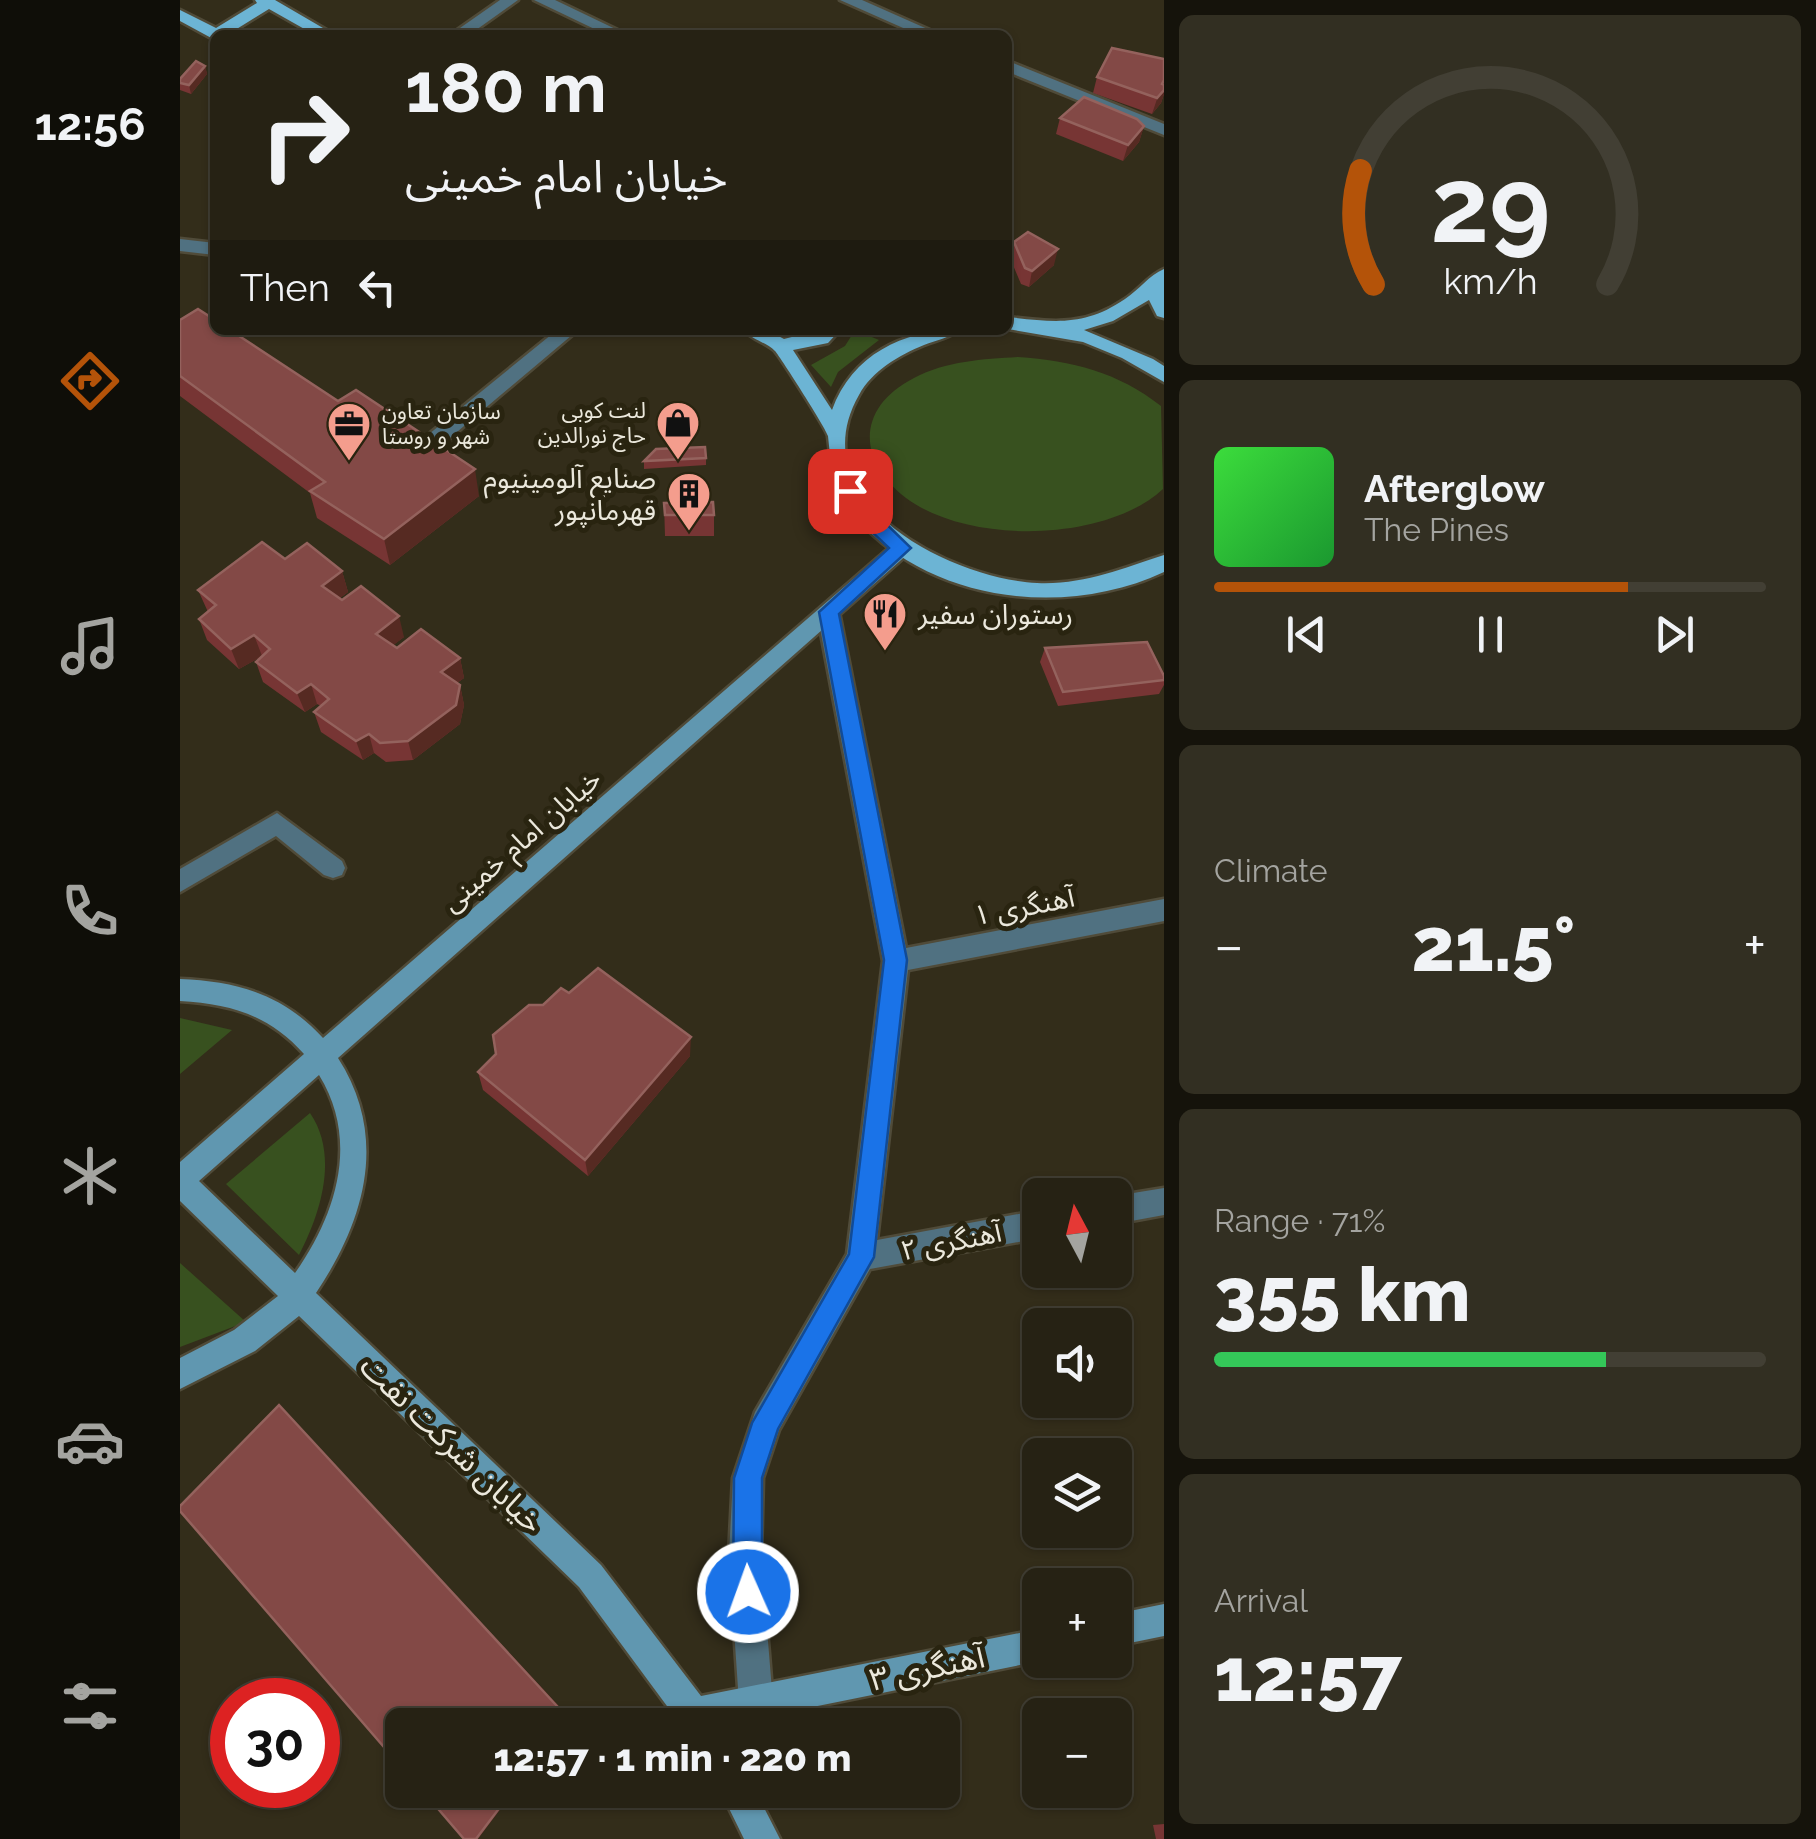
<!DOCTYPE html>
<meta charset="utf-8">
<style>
body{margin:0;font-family:Raleway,"Noto Sans Arabic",sans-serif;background:#322f22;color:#f1f3f6;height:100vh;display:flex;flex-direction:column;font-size:38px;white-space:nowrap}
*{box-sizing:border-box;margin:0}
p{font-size:32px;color:#a4a4a0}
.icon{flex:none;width:55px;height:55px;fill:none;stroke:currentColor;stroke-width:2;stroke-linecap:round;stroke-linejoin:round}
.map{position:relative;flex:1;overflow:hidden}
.side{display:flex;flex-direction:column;gap:15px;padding:15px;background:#15130b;width:652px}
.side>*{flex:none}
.top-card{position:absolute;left:30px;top:30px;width:802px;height:305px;border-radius:15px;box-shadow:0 2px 8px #0004,0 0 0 2px #423f34;background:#262214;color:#f1f3f6;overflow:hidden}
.needle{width:65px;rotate:353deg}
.controls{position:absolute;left:842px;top:1178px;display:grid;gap:20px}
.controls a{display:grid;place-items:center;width:110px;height:110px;border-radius:15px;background:#262214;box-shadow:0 2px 8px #0004,0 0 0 2px #423f34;font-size:50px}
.speed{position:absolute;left:30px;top:1678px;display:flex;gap:20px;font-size:50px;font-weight:700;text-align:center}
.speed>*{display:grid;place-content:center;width:130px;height:130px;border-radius:50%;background:#262214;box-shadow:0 2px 8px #0004,0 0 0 2px #423f34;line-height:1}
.speed .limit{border:15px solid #d22;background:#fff;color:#111}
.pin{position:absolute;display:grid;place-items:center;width:85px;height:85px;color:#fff;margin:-42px;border-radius:20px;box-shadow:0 5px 15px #0006}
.me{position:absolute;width:110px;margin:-55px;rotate:358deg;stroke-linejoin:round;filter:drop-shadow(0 0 8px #0008)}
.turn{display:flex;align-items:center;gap:35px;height:210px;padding:0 30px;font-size:45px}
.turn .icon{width:130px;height:130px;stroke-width:2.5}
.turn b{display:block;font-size:70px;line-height:85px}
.then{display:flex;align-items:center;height:95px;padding:0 30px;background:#0003;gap:20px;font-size:38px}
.big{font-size:75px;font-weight:800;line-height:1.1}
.side .widget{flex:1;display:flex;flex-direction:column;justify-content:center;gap:15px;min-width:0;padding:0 35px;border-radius:15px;background:#322f22}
.side .dial{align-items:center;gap:0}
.dial svg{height:260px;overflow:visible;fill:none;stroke:#423f34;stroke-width:7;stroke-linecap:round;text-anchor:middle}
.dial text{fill:#f1f3f6;stroke:none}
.song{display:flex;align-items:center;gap:30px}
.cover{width:120px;height:120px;border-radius:15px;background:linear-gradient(135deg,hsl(120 70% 55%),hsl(130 70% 35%))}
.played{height:10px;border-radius:5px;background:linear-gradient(90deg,#b45309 75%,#423f34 75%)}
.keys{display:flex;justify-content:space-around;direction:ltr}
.heat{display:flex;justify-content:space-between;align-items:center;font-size:55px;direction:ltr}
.charge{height:15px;border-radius:8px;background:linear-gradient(90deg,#34c759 71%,#423f34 0)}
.trip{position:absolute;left:205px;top:1708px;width:575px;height:100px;border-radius:15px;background:#262214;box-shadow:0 2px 8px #0004,0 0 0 2px #423f34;font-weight:800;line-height:100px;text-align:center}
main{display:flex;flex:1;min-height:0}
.tabs{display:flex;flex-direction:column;width:180px;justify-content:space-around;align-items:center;background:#0f0e08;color:#a4a4a0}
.tabs .icon{width:70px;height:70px}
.tabs .current{color:#b45309}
.tabs b{font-size:45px;color:#f1f3f6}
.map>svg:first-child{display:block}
.green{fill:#38511f}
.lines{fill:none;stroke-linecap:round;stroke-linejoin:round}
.street-casing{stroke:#504b39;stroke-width:5}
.secondary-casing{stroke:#504b39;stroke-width:5}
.primary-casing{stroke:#504b39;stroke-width:5}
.street{fill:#507181;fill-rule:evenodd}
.secondary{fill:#6097b0;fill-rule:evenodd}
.primary{fill:#6cb4d4;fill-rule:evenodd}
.wall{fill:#773534}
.shaded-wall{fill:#562a22}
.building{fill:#834946;stroke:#94625d;stroke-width:2.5}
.route{fill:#1a73e8;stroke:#114b97;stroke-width:2.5}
.labels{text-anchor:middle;stroke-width:10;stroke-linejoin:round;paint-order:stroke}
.far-poi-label{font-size:22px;fill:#ebe8dc;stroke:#292410;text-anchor:end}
.poi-label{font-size:28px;fill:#ebe8dc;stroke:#292410;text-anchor:end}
.street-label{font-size:28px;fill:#ebe8dc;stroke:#292410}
.near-street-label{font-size:32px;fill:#ebe8dc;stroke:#292410}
</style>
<main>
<nav class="tabs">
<b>12:56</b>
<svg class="icon current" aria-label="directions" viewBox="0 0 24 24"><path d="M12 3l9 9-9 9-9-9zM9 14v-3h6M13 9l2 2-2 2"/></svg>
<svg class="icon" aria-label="music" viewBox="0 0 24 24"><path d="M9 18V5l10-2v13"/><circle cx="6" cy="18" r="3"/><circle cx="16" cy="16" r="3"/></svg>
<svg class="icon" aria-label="phone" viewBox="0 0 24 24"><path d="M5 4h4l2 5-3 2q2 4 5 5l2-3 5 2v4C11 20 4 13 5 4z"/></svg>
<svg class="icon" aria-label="climate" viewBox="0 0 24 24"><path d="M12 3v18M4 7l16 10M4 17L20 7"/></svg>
<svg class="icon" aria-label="car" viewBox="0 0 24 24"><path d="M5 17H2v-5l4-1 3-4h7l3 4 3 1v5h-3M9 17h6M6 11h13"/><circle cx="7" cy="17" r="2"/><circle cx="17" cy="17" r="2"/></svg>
<svg class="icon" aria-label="filters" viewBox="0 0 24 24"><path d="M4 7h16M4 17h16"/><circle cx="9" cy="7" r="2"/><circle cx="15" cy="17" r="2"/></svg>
</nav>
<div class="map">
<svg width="984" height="1839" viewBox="0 0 984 1839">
<rect width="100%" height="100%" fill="#332d1a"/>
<path class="green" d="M675 330 699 340 658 372 651 387 631 365 665 346Z
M838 357C892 361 938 372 981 406L983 489C926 542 789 545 726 498 676 460 677 407 734 378 766 361 803 359 838 357Z
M0 1018 52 1030 0 1074Z
M130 1113C159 1155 141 1213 119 1255L46 1184Z
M0 1263 66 1322 0 1347Z"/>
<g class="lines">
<defs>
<path id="street" d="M320 0H338L289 35H270Z
M354 0H375L448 35H427Z
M660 0H682L761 35H739Z
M828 61 984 124V135L828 72Z
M0 239 35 243V255L0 251Z
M377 330H398L252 453H238V443Z
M648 604 659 612 726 948 984 899V921L728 970 697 1240 860 1210V1238L690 1269 599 1430 583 1478 581 1555 593 1703 588 1715 576 1720 564 1715 559 1703 549 1555 553 1478 575 1412 667 1254 703 961 637 612Z
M97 813 162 861 165 868 162 875 153 878 144 875 96 836 0 892V869Z
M984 1188V1215L935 1224V1196Z"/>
<path id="secondary" d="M722 540 733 548 729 553 158 1058C209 1137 185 1220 136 1293L421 1565 521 1696 860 1629V1661L544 1725H501L399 1587 119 1316 75 1351 0 1389V1358L54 1330 98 1296 0 1201V1162L124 1054C89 1015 51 1004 0 1001V979C57 981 104 995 143 1038L715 543ZM139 1075C180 1141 156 1215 115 1273L19 1181Z
M984 1604V1636L935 1646V1614Z
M540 1790H575L600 1839H564Z"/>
<path id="primary" d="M75 0H95L155 35H135L89 9 47 35H35V40L0 21V10L36 28 77 3Z
M984 269V318L977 316 969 300 933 321 904 330 973 359 984 366V382L942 358 903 342 828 329V317C874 322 904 327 945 299 959 290 969 275 984 269Z
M564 330H587L604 339 639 330H660L648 343 613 350 652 410C672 355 723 330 778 330 770 338 756 340 744 345 719 355 692 371 679 395 618 502 772 579 857 583 904 585 940 569 984 555V572C884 619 746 602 673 514 653 490 651 465 648 436 647 430 601 358 595 351 586 342 572 340 564 330Z"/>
</defs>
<use href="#street" class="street-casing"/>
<use href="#secondary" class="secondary-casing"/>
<use href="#primary" class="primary-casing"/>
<use href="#street" class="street"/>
<use href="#secondary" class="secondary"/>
<use href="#primary" class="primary"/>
</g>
<path class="wall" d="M984 59V94L981 103 972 114 913 93 917 77Z
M25 66 27 74 11 94 0 90V79Z
M880 118 964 126 959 142 943 161 876 134Z
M834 242 874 265 849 287 841 284 830 258Z
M0 320 299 496 210 565 137 518 130 493 0 396Z
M526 458V465L464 469V461Z
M484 503 534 515V536H485Z
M162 571 168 592 160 598 224 637 213 645 217 648 280 658 284 678 277 683 280 685 284 705 280 724 233 760 206 762 194 753 183 760 141 732 134 712 141 706 137 704 125 712 83 682 76 662 82 656 59 669 27 640 19 619 28 612 18 590Z
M865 648 984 676V685L979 694 878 706 860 662Z
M510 1056 408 1176 303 1090 298 1072Z
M984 1824V1839H976L973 1825Z"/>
<path class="shaded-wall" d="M25 66 27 74 11 94 9 85Z
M984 70V84L979 95 984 90V94L981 103 972 114 982 84Z
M964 126 959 142 943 161 948 145Z
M878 249 874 265 849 287 852 271Z
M295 469 299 496 210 565 204 539Z
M162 571 168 592 148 607 142 586Z
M219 616 224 637 202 654 196 634Z
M74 635 82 656 59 669 51 649Z
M280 658 284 678 265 692 261 672Z
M131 684 137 704 125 712 117 693Z
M280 685 284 705 280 724 233 760 228 741Z
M189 734 194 753 183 760 176 741Z
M511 1037 510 1056 408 1176 405 1160Z
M99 1405 390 1718 385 1725H383Z
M333 1790H335L298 1839H296Z"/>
<path class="building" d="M932 48 984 59V80L982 84 984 85V90L977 98 917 77Z
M16 61 25 66 9 85 0 83V79Z
M904 97 957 119 964 126 948 145 880 118Z
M848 232 878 249 852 271 845 268 834 242Z
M18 309 35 320V330H50L158 401 176 390 295 469 204 539 130 491 145 482 0 376V320Z
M525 447 526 458 464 461 476 449Z
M533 502 534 515H485L484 503Z
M82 542 105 559 127 543 162 571 142 586 162 600 181 586 219 616 196 634 217 648 241 629 280 658 261 672 280 685 276 705 228 741 200 743 189 734 176 741 134 712 149 699 131 684 117 693 76 662 90 649 74 635 51 649 19 619 36 605 18 590Z
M967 642 984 676V680L883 692 865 648Z
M418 968 511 1037 405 1160 298 1072 316 1054 313 1035 349 1005H363L381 988 389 993Z
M99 1405 388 1718 383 1725H222V1768L0 1511V1506Z
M242 1790H333L296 1839H284Z"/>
<path class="route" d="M670 485 677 487 689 507 731 548 659 614 727 960 694 1257 598 1429 582 1478V1592L578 1603 568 1607 557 1603 553 1592 554 1478 572 1423 669 1254 704 960 639 612 709 548 675 516 661 491Z"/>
<defs>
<symbol id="shop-pin" viewBox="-11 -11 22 30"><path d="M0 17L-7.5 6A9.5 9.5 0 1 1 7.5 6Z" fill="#f49d8d" stroke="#292410"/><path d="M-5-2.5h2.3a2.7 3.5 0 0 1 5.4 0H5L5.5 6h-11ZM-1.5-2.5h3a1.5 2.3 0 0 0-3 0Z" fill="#111"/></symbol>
<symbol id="office-pin" viewBox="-11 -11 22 30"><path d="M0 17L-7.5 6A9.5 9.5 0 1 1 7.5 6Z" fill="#f49d8d" stroke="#292410"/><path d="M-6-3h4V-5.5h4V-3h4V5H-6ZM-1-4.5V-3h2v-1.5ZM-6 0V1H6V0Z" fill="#111"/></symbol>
<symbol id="building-pin" viewBox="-11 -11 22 30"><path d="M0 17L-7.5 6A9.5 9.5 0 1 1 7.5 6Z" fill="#f49d8d" stroke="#292410"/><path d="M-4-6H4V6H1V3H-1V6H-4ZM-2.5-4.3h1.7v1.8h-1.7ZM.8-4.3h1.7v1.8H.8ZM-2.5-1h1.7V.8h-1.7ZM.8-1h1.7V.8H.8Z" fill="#111"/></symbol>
<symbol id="restaurant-pin" viewBox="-11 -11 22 30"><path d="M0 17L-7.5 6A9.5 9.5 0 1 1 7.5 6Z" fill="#f49d8d" stroke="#292410"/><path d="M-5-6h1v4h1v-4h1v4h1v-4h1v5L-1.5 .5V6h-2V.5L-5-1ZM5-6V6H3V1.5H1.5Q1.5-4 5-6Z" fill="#111"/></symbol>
</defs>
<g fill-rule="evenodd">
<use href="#shop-pin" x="473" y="398" width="50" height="68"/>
<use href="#office-pin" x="144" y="399" width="50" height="68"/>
<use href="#building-pin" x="484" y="469" width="50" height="68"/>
<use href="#restaurant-pin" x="680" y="589" width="50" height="68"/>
</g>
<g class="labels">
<g class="far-poi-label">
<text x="466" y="418">لنت کوبی<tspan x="466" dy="25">حاج نورالدین</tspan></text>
<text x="202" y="419" text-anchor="start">سازمان تعاون<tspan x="202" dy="25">شهر و روستا</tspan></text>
</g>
<g class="poi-label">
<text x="476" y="488">صنایع آلومینیوم<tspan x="476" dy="32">قهرمانپور</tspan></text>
<text x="738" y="624" text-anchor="start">رستوران سفیر</text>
</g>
<g class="street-label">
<text transform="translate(341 840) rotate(-41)" y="10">خیابان امام خمینی</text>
<text transform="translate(844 906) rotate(-11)" y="10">آهنگری ۱</text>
<text transform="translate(771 1241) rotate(-11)" y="10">آهنگری ۲</text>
</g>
<g class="near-street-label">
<text transform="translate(272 1444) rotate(44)" y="11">خیابان شرکت نفت</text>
<text transform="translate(747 1668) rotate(-12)" y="11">آهنگری ۳</text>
</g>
</g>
</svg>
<div class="controls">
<a><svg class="needle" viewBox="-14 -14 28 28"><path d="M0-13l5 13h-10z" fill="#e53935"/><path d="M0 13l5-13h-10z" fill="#a4a4a0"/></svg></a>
<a><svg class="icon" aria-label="sound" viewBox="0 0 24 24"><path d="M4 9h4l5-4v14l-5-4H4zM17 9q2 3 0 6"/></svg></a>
<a><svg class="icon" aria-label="layers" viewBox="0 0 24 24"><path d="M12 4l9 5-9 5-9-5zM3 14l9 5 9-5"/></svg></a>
<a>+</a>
<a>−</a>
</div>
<div class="speed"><div class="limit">30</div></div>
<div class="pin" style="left:670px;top:491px;background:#d93025"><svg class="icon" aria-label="arrive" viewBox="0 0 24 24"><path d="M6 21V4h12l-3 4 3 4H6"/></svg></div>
<svg class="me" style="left:568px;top:1592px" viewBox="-20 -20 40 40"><circle r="17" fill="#1a73e8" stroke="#fff" stroke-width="3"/><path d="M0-11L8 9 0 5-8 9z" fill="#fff"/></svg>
<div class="trip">12:57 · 1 min · 220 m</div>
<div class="top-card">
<div class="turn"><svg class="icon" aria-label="right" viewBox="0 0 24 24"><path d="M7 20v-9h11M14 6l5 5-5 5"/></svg><div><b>180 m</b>خیابان امام خمینی</div></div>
<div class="then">Then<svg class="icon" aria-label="left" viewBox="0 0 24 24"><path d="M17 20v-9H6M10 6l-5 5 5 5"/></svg></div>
</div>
</div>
<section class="side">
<div class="widget dial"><svg viewBox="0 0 100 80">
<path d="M14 69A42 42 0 1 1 86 69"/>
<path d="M14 69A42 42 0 0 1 10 34" stroke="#b45309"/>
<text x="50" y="56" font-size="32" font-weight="700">29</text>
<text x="50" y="72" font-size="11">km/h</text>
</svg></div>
<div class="widget">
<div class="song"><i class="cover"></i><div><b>Afterglow</b><p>The Pines</p></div></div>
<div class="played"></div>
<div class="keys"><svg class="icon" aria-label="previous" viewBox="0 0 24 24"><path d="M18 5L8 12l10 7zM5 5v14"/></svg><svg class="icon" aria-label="pause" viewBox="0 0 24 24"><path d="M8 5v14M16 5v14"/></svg><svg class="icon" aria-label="next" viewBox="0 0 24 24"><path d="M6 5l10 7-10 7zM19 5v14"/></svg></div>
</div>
<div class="widget"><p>Climate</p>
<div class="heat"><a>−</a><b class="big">21.5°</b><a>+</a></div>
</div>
<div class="widget"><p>Range · 71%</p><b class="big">355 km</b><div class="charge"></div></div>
<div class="widget"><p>Arrival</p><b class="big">12:57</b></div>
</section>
</main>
